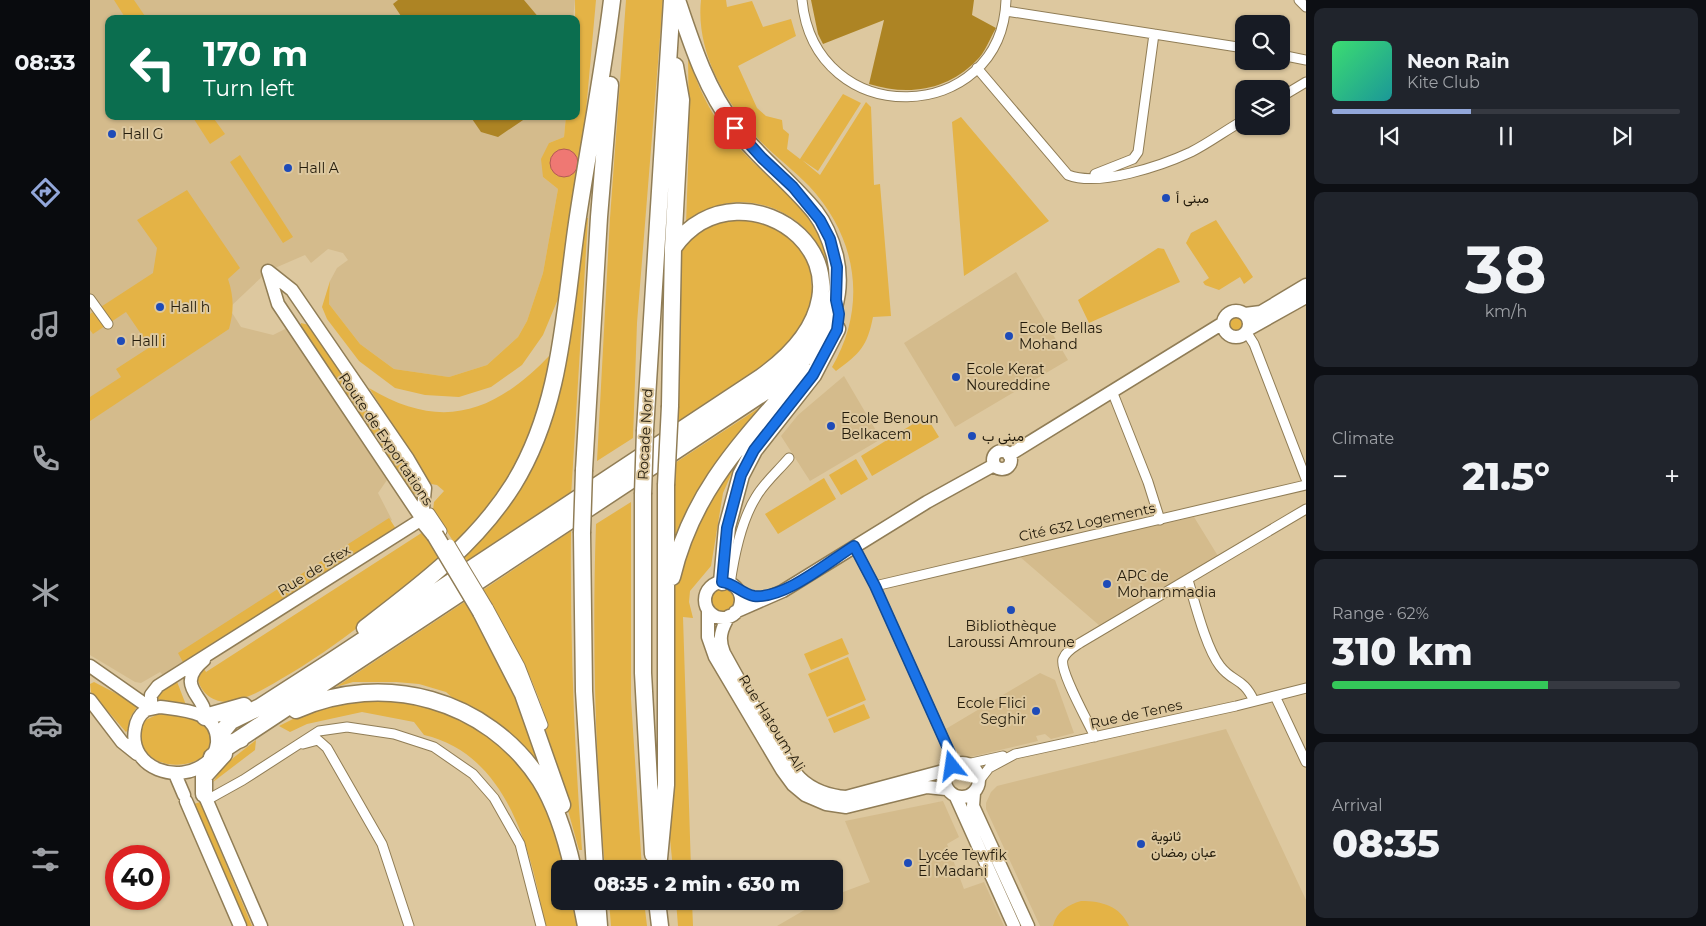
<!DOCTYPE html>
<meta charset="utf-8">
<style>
body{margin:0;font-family:Montserrat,Vazirmatn,sans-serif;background:#20242c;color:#f1f3f6;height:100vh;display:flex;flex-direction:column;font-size:19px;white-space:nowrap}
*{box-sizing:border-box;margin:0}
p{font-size:16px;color:#9ea1a6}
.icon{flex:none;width:28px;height:28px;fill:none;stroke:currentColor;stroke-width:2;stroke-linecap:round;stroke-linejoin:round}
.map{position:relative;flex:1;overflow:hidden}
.panel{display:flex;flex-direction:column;gap:8px;padding:8px;background:#0d0f14;width:400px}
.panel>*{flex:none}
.guide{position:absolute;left:15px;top:15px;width:475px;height:105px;border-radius:10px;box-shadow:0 1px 4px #0004;background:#0b6e4f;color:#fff;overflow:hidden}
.tools{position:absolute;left:1145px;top:15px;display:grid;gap:10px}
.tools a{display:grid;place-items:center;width:55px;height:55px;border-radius:10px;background:#171b24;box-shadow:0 1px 4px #0004;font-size:25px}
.speed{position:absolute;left:15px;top:845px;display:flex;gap:10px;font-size:25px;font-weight:700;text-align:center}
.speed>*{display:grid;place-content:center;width:65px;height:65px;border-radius:50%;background:#171b24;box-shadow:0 1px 4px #0004;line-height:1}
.speed .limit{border:8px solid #d22;background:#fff;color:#111}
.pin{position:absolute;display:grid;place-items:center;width:42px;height:42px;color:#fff;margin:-21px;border-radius:10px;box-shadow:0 2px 8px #0006}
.me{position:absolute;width:55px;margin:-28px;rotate:345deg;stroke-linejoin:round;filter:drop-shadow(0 0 4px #0008)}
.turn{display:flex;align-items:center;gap:18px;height:105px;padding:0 15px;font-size:22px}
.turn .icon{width:65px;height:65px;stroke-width:2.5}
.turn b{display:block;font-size:35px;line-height:42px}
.big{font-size:38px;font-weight:800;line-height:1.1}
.panel .tile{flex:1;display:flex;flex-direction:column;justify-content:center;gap:8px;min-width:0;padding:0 18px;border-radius:10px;background:#20242c}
.panel .dial{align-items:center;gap:0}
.dial b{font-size:65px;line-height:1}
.song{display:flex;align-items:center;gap:15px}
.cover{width:60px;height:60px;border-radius:8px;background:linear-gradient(135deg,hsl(140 70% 55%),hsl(180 70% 35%))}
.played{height:5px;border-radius:2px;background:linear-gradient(90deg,#92a7da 40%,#363941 40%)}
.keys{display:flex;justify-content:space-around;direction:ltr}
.heat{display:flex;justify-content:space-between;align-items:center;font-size:28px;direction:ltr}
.charge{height:8px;border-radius:4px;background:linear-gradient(90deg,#34c759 62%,#363941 0)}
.trip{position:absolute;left:461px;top:860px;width:292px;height:50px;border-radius:10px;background:#171b24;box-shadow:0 1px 4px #0004;font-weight:800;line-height:50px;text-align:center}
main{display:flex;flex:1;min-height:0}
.tabs{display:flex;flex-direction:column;width:90px;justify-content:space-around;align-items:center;background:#090b0e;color:#9ea1a6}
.tabs .icon{width:35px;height:35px}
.tabs .active{color:#92a7da}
.tabs b{font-size:22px;color:#f1f3f6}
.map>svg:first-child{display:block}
.built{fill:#d4bb8c}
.green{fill:#e4b346}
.forest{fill:#ad8424}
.water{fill:#ef7873;stroke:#b25c54}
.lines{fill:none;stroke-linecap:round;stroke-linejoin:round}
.street-casing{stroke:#907d56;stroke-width:11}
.secondary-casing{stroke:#907d56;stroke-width:15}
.highway-casing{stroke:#907d56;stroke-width:19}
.street{stroke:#fff;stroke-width:9}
.secondary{stroke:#fff;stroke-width:12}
.highway{stroke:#fff;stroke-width:16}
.street-bridge-casing{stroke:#907d56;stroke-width:11;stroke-linecap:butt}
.highway-bridge-casing{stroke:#907d56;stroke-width:19;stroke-linecap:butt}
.street-bridge{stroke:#fff;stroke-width:9}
.highway-bridge{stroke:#fff;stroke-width:16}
.route-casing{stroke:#114b97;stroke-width:12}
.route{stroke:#1a73e8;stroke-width:9}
.poi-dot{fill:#1e4bb8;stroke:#ddc89f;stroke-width:2}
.labels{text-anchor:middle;stroke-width:4;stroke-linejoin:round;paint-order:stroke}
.poi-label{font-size:14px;fill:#231b0b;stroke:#ddc89f;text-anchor:start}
.street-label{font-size:14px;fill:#231b0b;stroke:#ddc89f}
</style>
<main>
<nav class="tabs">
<b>08:33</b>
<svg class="icon active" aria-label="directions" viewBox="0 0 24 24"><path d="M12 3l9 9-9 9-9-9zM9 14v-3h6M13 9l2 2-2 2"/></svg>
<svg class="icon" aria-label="music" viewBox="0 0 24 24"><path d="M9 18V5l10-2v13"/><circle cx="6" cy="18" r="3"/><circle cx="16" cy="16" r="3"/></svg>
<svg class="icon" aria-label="phone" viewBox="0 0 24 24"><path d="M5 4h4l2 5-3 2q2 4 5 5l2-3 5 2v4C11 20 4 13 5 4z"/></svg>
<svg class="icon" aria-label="climate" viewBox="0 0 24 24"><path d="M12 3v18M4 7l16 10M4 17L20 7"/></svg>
<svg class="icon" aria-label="car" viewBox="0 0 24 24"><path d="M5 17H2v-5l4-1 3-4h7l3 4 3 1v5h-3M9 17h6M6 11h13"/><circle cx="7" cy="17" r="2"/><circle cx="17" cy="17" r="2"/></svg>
<svg class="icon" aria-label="filters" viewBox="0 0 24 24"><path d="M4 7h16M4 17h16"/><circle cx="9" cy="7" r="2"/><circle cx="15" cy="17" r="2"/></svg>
</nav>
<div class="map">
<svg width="1216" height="926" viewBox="0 0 1216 926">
<rect width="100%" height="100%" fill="#ddc89f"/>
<path class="built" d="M0 0H485L483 19H19V116H476L474 137 459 143 453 177 468 189 453 273 437 321 428 337 397 365 359 377 304 369 270 344 239 304 240 281 247 268 258 260 253 253 238 249 221 263 215 255 178 271 139 308 151 327 183 335 197 328 297 480 288 493 302 520 93 662 73 675 70 672 51 683 45 682 0 655Z
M926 272 978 360 865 427 814 343Z
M754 376 791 439 720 481 691 436 708 415Z
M1104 517 1128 556 1010 626 929 556Z
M950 673 965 680 984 733 961 739 955 734 946 736 948 741 876 758 864 750 854 730Z
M1136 729 1216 900V926H950L896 809V803L901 792 907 786Z
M853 801 869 837 857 844 874 889 894 882 914 926H687L730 901H745V895L780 882 755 821Z"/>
<path class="green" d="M24 0H44L57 19H36Z
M485 0H506L491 166 468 299 453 335 432 365 401 387 369 397 335 395 305 388 269 361 237 319 232 307 240 281 239 304 270 344 304 369 359 377 397 365 428 337 437 321 453 273 468 189 453 177 451 159 459 143 474 137 476 116H486Z
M536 0H573L547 323 543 438 507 461 520 218Z
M611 0H636L637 7 662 1 673 27 701 19 706 36 648 66 667 108 676 116 692 120 693 129 699 134 697 149 710 159 753 94 771 103 728 171 712 160 730 175 776 102 781 107 784 185 790 184 801 316 783 317C777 347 770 353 746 371L742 367C778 306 767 237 719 186 700 166 676 150 659 128 630 92 606 47 611 0Z
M598 53C608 92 625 123 653 152 678 179 711 201 728 234 736 249 739 265 743 282L738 281C736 265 732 250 722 237 693 198 631 189 596 225L599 138Z
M102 116H122L135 134 120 144Z
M871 117 959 221 874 276 862 122Z
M150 155 203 237 193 243 140 162Z
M97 190 150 268 138 279C144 297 144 311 139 329L0 421V397L31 377 26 369 60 347 36 312 3 334 0 330V314L63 273 67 248 47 220Z
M647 215 695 229 720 262 723 306 696 350 585 428 588 250 601 235Z
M496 218H498L481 497 305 614 437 473Z
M1126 220 1163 277 1154 284 1150 277 1129 290 1115 285 1113 282 1119 278 1096 243 1101 233Z
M1068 248 1074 249 1090 282 999 323 988 300Z
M1136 325a10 10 0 1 1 20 0a10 10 0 1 1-20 0Z
M211 323 219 325 329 488 330 495 322 493 211 332Z
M461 354 465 356 451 416 415 489 367 547 343 510 344 502 354 491 347 485 341 484 279 388C352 432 405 413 461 354Z
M693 386 605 496 583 540 582 465 672 406Z
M836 416 849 437 782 476 771 456Z
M766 459 778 479 751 495 739 475Z
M644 468 633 493 621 566 600 591 599 602 603 618 593 617 601 869H583L580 839 577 615C588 563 608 508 644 468Z
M734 478 746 499 688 534 675 514Z
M541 502V699L552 869H515C505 754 502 639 506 524Z
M299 518 306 529 94 664 88 653Z
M481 531C480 638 484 744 492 850H489L453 720 452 713H454C440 669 416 629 393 590Z
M333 532 351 561C300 602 249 646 191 679 176 688 160 698 143 701 125 705 109 693 107 675L113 667 116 672Z
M620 601a12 12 0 1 1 24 0a12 12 0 1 1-24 0Z
M376 601 418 675 462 786 356 692 329 684 306 682H263L246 687Z
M752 638 759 654 721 670 714 654Z
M758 657 776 700 737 717 718 674Z
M86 679 96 705 73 702 68 699V693Z
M4 682 48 705 40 718 39 729 36 732 1 692 0 684Z
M263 697 338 703 402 735 441 778 462 818 477 869H470V901H483L487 926H455C442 853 418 754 334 735L324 722 272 712 217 724 200 732 189 726 215 713Z
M774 704 780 718 744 733 738 719Z
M70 713C98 717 131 717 117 755 87 776 39 762 54 721Z
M166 740 165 750 123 782 133 766Z
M110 802 162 926H154L104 804Z
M519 901H554L557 926H521Z
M586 901H602L603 926H588Z
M991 901C1012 901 1030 906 1039 926H963C967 911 978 905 991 901Z"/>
<path class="forest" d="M308 0H434L450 19H313L303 4Z
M721 0H884L882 15 906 28C900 38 895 53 886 61 856 91 818 96 779 84L794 20 733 44 728 34Z
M380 116H439L408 137 391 132Z"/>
<path class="water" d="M460 163a14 14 0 1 1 28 0a14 14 0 1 1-28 0Z"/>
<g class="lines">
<defs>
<path id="street" d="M712 0C725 132 912 126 916 0
M1209 0 1216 7
M916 11 1154 48
M1191 55 1216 60
M887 68 978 175C1009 187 1071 166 1101 152 1119 143 1136 130 1154 120
M1191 97 1216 82
M1005 174 1043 159 1048 152 1064 34
M0 299 18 324
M1157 333 1164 344 1216 479
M1022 391 1058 482 1070 520
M340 513 352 531
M764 546 785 586 865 764
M1098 580C1105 603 1116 648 1130 666 1143 683 1153 677 1164 701
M640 584C644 556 651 521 666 497 674 483 688 471 699 458
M785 586 1216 485
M398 607 430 666 453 725
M1185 696 1216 762
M1005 737C999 723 969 671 973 659 976 651 984 647 990 643L1216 509
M213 744 228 740 237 748 292 844 319 926
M877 764 913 756
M889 781 899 768 925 754 1146 706 1216 688
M117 800 153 780 229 731 257 727 304 734 344 747 383 774 404 798 430 844 451 926"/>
<path id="secondary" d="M178 271 202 290 318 459 335 488 332 519
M178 271 188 304 332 519
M1133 324a13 13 0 1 1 26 0a13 13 0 1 1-26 0Z
M1155 314 1171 312 1216 285
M1159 329 1216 297
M903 460a9 9 0 1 1 18 0a9 9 0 1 1-18 0Z
M919 455 1133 323
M615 600a18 18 0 1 1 36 0a18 18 0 1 1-36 0Z
M618 610V637L625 657 692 770 703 785 715 795 736 804 756 807 837 787 856 789
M645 612 693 591 837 502 904 465
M639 616C631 629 628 639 634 653 651 684 668 714 686 743 694 755 701 769 710 778 722 790 740 796 756 797L857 770
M0 666 60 708
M0 700 32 742 47 754
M70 707C93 710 129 711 127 743 126 751 123 758 116 763 89 785 38 769 45 729 46 721 49 715 56 710Z
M61 708V695L68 686 332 519
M114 716C119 698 82 687 114 660
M855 780a17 17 0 1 1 34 0a17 17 0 1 1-34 0Z
M85 774 94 795
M884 793 883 806 938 926
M114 794 171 926
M866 797 924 926
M96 801 150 926"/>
<path id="highway" d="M580 406 583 248 591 100 585 66
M555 430 582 0
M494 470 509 217 520 85
M553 494V673L563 854
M332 519 345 535
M492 533 494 691 505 869
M582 577C603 488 656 438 714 371
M632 582 637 527 651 475 664 450 723 375 747 329
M391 612 433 694 472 805
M275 628C330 586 386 544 423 485 472 406 474 312 487 223 498 149 513 75 522 0
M206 710C294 671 397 699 450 780 467 807 476 838 483 869
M115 717 154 706
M151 739 141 743 134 741 132 732 141 721 170 707 240 662 670 378C822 270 651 150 583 248
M122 757 682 387C724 355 758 313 745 256 741 241 735 225 725 212 700 181 668 158 645 127 616 89 602 45 587 0
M114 794V776L134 754
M568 869 576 785V485
M491 901 496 926
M507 901 509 926
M567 901 570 926"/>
</defs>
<use href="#street" class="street-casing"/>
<use href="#secondary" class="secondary-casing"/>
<use href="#highway" class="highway-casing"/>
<use href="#street" class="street"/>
<use href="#secondary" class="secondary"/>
<use href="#highway" class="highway"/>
<defs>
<path id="street-bridge" d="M360 544 398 607"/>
<path id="highway-bridge" d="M576 485 580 406
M553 494 555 430
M492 533 494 470
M345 535 391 612"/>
</defs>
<use href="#street-bridge" class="street-bridge-casing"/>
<use href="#highway-bridge" class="highway-bridge-casing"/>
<use href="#street-bridge" class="street-bridge"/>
<use href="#highway-bridge" class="highway-bridge"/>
</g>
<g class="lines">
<defs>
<path id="route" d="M645 128 672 158 703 187 730 220 740 239 747 267 746 300 749 314 747 330 723 375 664 450 651 475 637 528 632 582C644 583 652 594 664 596 695 599 738 562 764 546L785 586 865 764 862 766"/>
</defs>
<use href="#route" class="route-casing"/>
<use href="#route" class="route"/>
</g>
<g class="poi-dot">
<circle cx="22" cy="134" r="5"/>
<circle cx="198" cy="168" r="5"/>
<circle cx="1076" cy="198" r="5"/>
<circle cx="70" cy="307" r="5"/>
<circle cx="919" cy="336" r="5"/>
<circle cx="31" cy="341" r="5"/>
<circle cx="866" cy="377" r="5"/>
<circle cx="741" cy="426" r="5"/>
<circle cx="882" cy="436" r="5"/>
<circle cx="1017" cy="584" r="5"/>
<circle cx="921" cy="610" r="5"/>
<circle cx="946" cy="711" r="5"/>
<circle cx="1051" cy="844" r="5"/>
<circle cx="818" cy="863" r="5"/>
</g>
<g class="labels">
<g class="poi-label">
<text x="32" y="139">Hall G</text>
<text x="208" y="173">Hall A</text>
<text x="1086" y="203">مبنى أ</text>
<text x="80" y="312">Hall h</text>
<text x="929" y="333">Ecole Bellas<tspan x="929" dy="16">Mohand</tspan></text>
<text x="41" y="346">Hall i</text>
<text x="876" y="374">Ecole Kerat<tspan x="876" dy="16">Noureddine</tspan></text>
<text x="751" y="423">Ecole Benoun<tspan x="751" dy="16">Belkacem</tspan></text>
<text x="892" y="441">مبنى ب</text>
<text x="1027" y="581">APC de<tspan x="1027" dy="16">Mohammadia</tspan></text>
<text x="921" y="631" text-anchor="middle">Bibliothèque<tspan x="921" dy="16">Laroussi Amroune</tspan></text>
<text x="936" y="708" text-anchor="end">Ecole Flici<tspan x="936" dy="16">Seghir</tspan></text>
<text x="1061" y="841">ثانوية<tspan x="1061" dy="16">عبان رمضان</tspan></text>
<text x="828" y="860">Lycée Tewfik<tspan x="828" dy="16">El Madani</tspan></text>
</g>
<g class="street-label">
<text transform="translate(555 434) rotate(-87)" y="5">Rocade Nord</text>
<text transform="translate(296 439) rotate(56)" y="5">Route de Exportations</text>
<text transform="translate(997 522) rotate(-12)" y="5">Cité 632 Logements</text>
<text transform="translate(224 570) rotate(-32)" y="5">Rue de Sfex</text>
<text transform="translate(1046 714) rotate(-12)" y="5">Rue de Tenes</text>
<text transform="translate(682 723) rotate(58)" y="5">Rue Hatoum Ali</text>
</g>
</g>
</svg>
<div class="tools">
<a><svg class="icon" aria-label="search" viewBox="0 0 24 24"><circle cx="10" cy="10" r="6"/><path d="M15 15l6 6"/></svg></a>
<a><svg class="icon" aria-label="layers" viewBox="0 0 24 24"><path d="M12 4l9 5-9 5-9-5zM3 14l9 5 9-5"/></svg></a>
</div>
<div class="speed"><div class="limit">40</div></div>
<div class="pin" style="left:645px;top:128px;background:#d93025"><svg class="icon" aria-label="arrive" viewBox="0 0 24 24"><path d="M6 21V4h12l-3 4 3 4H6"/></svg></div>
<svg class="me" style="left:862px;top:766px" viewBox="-20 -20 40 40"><path d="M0-17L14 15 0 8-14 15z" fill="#1a73e8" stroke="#fff" stroke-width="4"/></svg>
<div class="trip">08:35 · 2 min · 630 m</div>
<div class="guide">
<div class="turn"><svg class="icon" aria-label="left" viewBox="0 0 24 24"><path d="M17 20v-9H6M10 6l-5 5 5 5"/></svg><div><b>170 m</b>Turn left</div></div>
</div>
</div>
<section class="panel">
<div class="tile">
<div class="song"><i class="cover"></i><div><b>Neon Rain</b><p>Kite Club</p></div></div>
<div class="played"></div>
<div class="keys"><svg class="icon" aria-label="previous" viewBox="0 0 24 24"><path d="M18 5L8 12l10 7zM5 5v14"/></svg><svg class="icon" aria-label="pause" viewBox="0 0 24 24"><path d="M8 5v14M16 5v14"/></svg><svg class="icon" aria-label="next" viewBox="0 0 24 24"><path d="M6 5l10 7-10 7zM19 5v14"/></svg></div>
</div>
<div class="tile dial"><b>38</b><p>km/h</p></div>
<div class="tile"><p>Climate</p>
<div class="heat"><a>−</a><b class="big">21.5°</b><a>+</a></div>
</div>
<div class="tile"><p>Range · 62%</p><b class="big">310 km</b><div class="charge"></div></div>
<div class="tile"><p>Arrival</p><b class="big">08:35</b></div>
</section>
</main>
